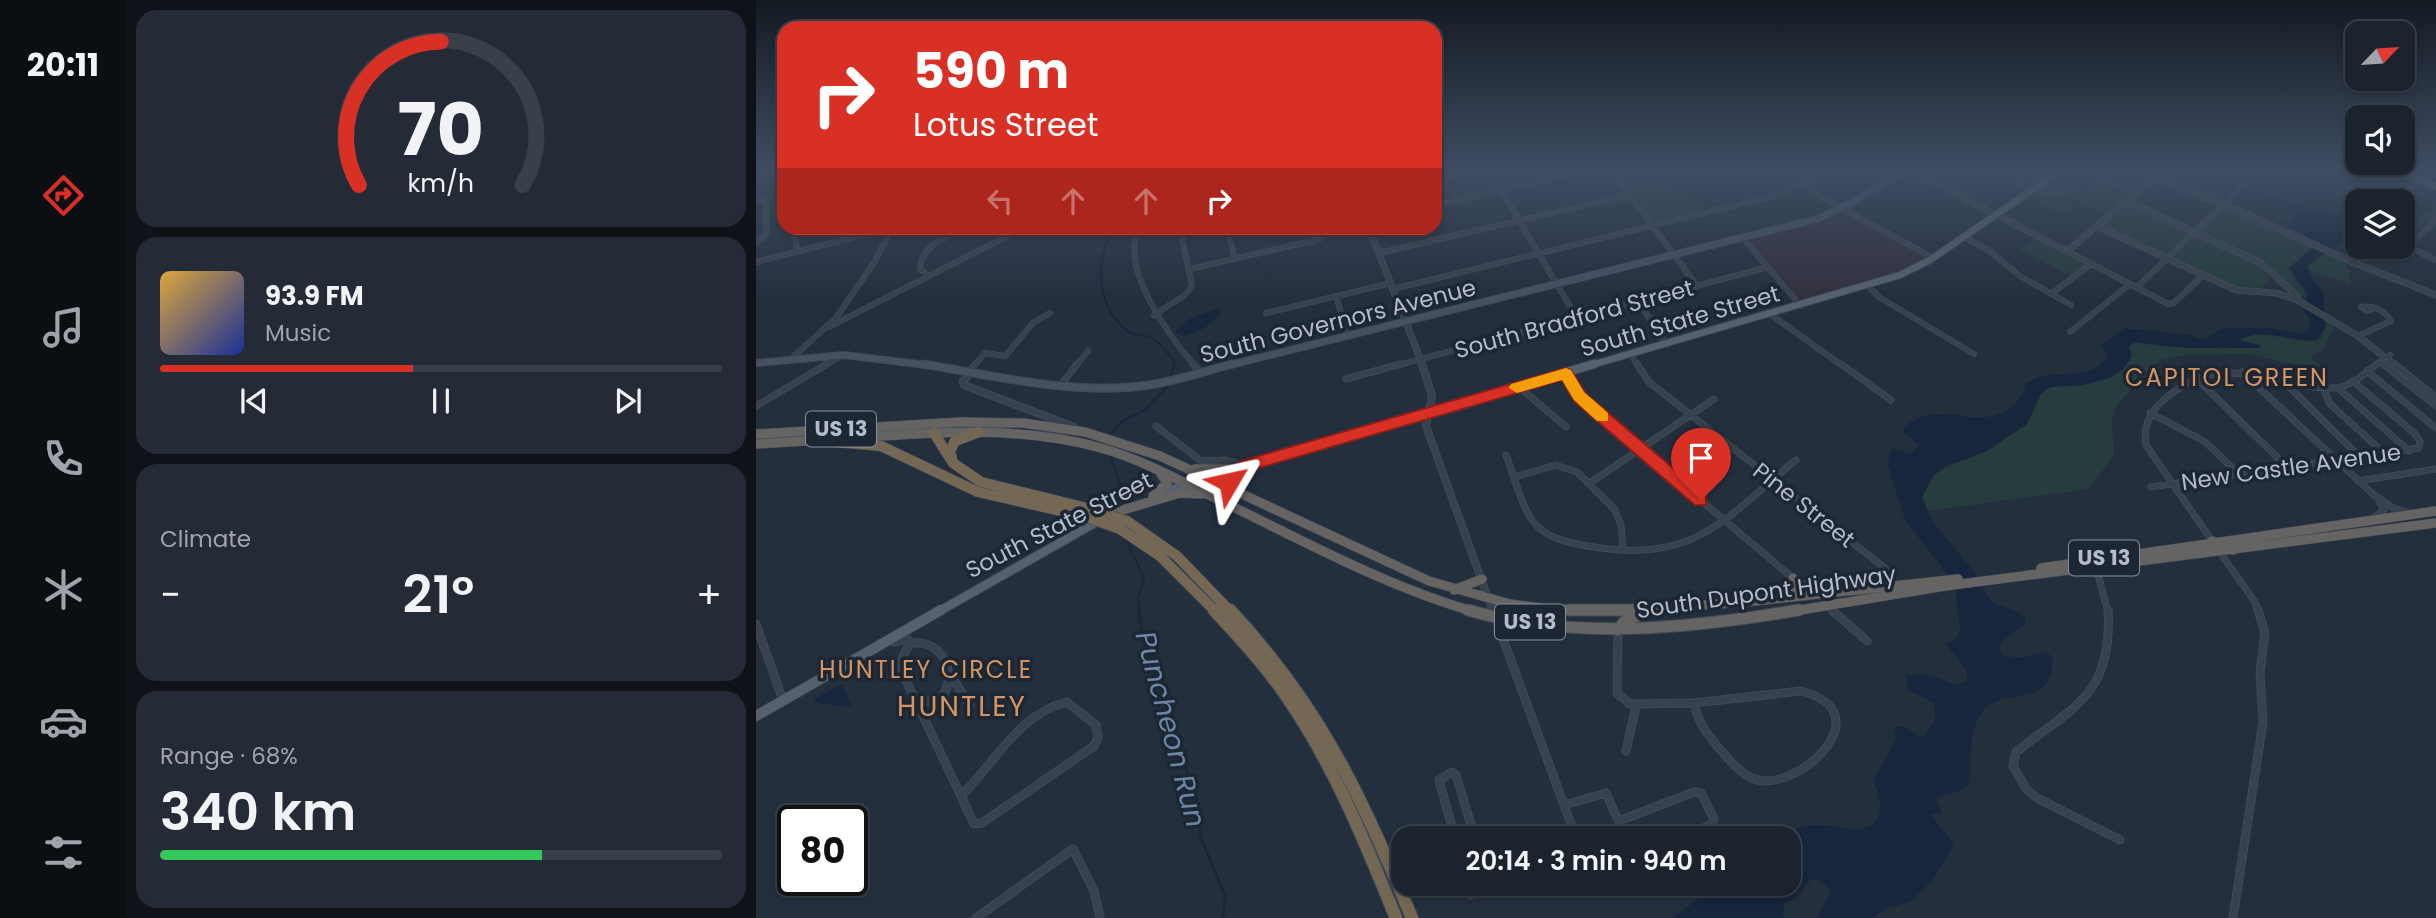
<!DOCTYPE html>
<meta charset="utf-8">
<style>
body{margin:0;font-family:Poppins,sans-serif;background:#242b36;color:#f1f3f6;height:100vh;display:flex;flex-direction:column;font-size:26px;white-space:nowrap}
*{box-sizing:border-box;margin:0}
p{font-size:23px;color:#a0a4aa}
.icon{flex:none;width:38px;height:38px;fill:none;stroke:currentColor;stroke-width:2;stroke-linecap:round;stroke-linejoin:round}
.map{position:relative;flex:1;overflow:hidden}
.sheet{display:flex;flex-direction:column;gap:10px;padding:10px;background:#0f1319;width:630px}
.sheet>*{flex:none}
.guide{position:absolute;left:21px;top:21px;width:665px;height:214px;border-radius:21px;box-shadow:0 4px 10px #0003,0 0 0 2px #39404a;background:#d93025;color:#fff;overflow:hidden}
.needle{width:46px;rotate:65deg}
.tools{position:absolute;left:1589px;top:21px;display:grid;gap:14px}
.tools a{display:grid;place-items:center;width:70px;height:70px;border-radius:14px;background:#1b232e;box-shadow:0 4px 10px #0003,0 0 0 2px #39404a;font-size:35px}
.speed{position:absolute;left:21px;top:805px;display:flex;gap:14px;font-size:35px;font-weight:700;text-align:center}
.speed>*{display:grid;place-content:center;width:91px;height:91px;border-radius:50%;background:#1b232e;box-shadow:0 4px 10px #0003,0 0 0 2px #39404a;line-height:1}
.speed .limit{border:4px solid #111;border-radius:10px;background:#fff;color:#111}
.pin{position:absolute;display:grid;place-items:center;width:60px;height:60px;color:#fff;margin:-72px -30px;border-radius:50% 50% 50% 0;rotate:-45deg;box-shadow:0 0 7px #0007}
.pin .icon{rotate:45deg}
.me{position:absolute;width:77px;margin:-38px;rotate:54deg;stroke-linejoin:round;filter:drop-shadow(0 0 5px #0008)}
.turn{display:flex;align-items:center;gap:24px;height:147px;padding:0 21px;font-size:32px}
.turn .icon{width:91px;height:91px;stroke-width:2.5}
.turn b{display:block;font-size:49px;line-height:60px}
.lanes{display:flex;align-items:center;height:66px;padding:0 21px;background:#0003;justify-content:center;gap:35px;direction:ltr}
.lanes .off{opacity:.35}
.big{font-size:52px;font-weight:600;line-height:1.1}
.sheet .tile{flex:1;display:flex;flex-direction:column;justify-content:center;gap:10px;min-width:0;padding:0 24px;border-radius:21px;background:#242b36}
.sheet .dial{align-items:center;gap:0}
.dial svg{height:182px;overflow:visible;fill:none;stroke:#39404a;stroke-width:7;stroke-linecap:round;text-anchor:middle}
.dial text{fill:#f1f3f6;stroke:none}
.song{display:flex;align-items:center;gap:21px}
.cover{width:84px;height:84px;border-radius:10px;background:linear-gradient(135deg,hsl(40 70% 55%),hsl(230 70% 35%))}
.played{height:7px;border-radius:4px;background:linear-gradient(90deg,#d93025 45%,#39404a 45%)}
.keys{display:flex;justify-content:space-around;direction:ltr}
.heat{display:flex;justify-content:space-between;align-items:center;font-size:38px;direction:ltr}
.charge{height:10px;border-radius:5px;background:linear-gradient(90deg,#34c759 68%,#39404a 0)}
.trip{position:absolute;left:635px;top:826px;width:410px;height:70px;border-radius:21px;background:#1b232e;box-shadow:0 4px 10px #0003,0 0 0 2px #39404a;font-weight:600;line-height:70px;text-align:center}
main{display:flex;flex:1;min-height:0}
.menu{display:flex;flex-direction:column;width:126px;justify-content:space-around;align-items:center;background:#0b0e12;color:#a0a4aa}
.menu .icon{width:49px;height:49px}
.menu .on{color:#d93025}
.menu b{font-size:32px;color:#f1f3f6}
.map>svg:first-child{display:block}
.medical{fill:#32303f}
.green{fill:#263c3f}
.water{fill:#17263c}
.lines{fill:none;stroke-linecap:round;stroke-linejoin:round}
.stream-far1{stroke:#17263c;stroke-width:2}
.stream{stroke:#17263c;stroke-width:2.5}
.minor-far2-casing{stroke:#414a57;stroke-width:6}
.minor-far1-casing{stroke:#414a57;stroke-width:7}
.minor-casing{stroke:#414a57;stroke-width:9}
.tertiary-far2-casing{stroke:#414a57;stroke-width:7}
.tertiary-far1-casing{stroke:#414a57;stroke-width:8}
.tertiary-casing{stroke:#414a57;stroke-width:10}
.secondary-far1-casing{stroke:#414a57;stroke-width:8}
.secondary-casing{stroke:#414a57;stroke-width:9}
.primary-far2-casing{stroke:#414a57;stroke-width:8}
.primary-far1-casing{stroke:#414a57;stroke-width:10}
.primary-casing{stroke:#414a57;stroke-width:11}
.trunk-far2-casing{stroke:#434c59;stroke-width:9}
.trunk-far1-casing{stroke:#434c59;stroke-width:10}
.trunk-casing{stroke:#434c59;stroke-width:13}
.motorway-far1-casing{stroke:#434c59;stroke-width:11}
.motorway-casing{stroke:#434c59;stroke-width:14}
.minor-far2{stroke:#38414e;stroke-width:4.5}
.minor-far1{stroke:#38414e;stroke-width:5}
.minor{stroke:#38414e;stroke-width:7}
.tertiary-far2{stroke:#38414e;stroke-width:5}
.tertiary-far1{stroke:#38414e;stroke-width:6}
.tertiary{stroke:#38414e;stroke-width:8}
.secondary-far1{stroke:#465061;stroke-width:6}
.secondary{stroke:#465061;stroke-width:7}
.primary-far2{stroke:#56606e;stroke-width:6}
.primary-far1{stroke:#56606e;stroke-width:8}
.primary{stroke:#56606e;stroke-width:10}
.trunk-far2{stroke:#656462;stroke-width:7}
.trunk-far1{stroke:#656462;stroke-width:9}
.trunk{stroke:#656462;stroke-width:11}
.motorway-far1{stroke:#746855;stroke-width:10}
.motorway{stroke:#746855;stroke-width:12}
.motorway-bridge-casing{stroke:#434c59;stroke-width:11;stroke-linecap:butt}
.motorway-bridge{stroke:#746855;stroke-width:10}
.route{fill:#d93025;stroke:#8d1f18;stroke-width:2}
.slow{fill:#f59e0b}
.labels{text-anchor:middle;stroke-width:7;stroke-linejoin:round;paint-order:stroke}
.shield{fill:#1d2633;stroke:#878f9c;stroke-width:2}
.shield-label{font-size:21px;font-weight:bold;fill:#b4bcc9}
.street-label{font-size:23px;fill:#b4bcc9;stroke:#1d2633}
.neighbourhood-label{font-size:24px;letter-spacing:2px;fill:#d59563;stroke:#1d2633}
.near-neighbourhood-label{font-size:28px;letter-spacing:2px;fill:#d59563;stroke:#1d2633}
.near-water-label{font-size:28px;font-style:italic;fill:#6d86a8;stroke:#1d2633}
</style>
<main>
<nav class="menu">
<b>20:11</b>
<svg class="icon on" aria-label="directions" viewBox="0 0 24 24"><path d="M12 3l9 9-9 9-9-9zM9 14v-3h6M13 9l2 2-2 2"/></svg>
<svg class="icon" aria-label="music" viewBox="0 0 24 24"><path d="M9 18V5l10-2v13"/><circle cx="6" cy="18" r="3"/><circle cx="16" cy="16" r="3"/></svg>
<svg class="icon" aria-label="phone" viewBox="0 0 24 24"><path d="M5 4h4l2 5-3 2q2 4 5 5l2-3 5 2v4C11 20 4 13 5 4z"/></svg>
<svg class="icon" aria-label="climate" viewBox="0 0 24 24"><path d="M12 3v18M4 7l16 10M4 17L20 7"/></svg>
<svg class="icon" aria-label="car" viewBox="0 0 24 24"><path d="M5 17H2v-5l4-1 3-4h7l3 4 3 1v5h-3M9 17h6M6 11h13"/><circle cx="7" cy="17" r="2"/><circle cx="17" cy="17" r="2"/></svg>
<svg class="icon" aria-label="filters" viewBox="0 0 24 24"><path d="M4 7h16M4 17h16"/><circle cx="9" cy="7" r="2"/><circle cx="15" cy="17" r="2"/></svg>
</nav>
<section class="sheet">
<div class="tile dial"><svg viewBox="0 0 100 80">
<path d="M14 69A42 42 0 1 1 86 69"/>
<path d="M14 69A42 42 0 0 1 50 6" stroke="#d93025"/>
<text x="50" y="56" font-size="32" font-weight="700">70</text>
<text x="50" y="72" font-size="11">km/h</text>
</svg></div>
<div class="tile">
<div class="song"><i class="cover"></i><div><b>93.9 FM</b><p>Music</p></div></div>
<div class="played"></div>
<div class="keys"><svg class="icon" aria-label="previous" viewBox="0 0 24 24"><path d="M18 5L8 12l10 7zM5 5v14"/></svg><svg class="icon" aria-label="pause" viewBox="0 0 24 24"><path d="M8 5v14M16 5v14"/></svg><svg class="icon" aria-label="next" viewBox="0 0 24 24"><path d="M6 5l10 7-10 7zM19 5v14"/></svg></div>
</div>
<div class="tile"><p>Climate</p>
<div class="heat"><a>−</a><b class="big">21°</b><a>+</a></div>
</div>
<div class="tile"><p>Range · 68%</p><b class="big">340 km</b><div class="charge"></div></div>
</section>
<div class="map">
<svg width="1680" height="918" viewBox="0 0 1680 918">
<rect width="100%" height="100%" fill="#242f3e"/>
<path class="medical" d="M1090 213 1171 258 1147 270 1047 302 993 240Z"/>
<path class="green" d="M859 168H890L951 210 898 222Z
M1262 168H1274L1327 191 1342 177 1376 193 1352 214 1310 196 1304 200 1315 208 1307 214 1282 202 1289 195 1254 178 1255 172Z
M1680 202V215C1666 222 1661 234 1647 243V217L1657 219 1678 211Z
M1372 205 1434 233 1410 255 1346 226Z
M1473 209 1558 247 1548 253 1538 278 1549 290V299L1526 281 1510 262 1444 231 1467 210Z
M1440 235C1458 244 1511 260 1514 282 1495 304 1437 267 1416 258Z
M1279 237 1331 264 1315 276 1264 250Z
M1569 253 1590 263 1595 284 1550 270 1551 265Z
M1565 316 1580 323 1566 351 1554 357 1565 366 1553 368 1492 354H1474L1429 355 1405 360 1361 404 1356 421 1358 455 1333 489 1170 511 1163 493 1176 474 1236 448 1287 388 1348 380 1376 342 1407 347 1428 345 1469 349C1474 347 1478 342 1483 339 1510 326 1540 347 1567 339Z"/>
<path class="water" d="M1560 210 1601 217V232L1552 266 1556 279 1567 292 1570 328 1560 340C1537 341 1503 327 1484 340L1504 345V348H1429L1380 342 1373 346 1376 356 1367 369 1356 377 1328 385 1294 387 1285 394 1271 424 1229 452 1190 466 1177 476 1166 497 1176 521 1217 570 1236 603 1263 612 1269 618V624C1259 633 1249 634 1243 647L1247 655 1261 658 1291 652 1297 659C1295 709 1255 686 1231 707 1207 726 1219 780 1210 787 1202 794 1189 793 1180 798L1186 814H1174L1198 845 1175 882 1154 902 1131 908 1117 918H1061L1075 892 1064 879 1054 880 1041 898 1028 904 1027 918H916L963 884H1032V838H1023C1036 830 1049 824 1065 825 1086 826 1123 841 1124 807 1124 797 1119 788 1118 779L1140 739 1138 732 1141 726H1148L1167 738 1179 720 1178 703 1152 689 1150 674C1158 676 1165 673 1173 675 1188 677 1195 691 1211 680L1210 669 1190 645 1202 637 1204 627 1199 590 1189 571 1149 520 1132 465 1135 448 1156 454 1162 445 1148 433V427C1189 392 1239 447 1270 388L1268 384C1277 381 1278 378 1287 376 1306 372 1343 378 1351 355L1345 346 1368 328 1434 335 1448 340 1468 327C1483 330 1497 327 1513 328 1528 330 1537 335 1552 332L1555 321 1548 311 1552 295 1533 268 1561 244 1541 230 1536 220 1542 214Z
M460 309 465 312C457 326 442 332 427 336L419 332 431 320Z
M86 684 95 704 92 707 61 703 58 699Z"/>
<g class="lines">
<path class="stream-far1" d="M1515 199 1554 210
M1534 207 1549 214
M1528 221 1538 227
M357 228C340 261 339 304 370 330 377 336 387 334 396 338 405 343 412 354 419 362L414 377
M353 436 365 422 389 410 412 385
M354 455 370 502
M370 539 388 578 382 598 384 612"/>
<path class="stream" d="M383 610 386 633 443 808 444 836 469 895 467 918"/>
<defs>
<path id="minor-far2" d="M732 168 821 318
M854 168 941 286
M1266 168 1310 186 1314 191C1293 202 1275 188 1257 178L1256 174Z
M679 179 729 168
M1046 186 1116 225
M0 198 10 201V235L0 243
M679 205 844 168
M1119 226 1177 258
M39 228 41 251
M87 228 88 239
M384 228C361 265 415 339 439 366
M471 228 479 259
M556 228 560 240
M1208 237 1232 250 1264 276 1315 305
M987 238 1045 306
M1649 245 1680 260
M1647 246 1662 238 1680 219
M1311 251 1412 304 1418 303 1447 275
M623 253 874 195
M1594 261 1645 247
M0 262 102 236 136 233
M434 269 560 240 587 228
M173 276 164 269C165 245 191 237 210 228
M1111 285 1123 297 1218 354
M1380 288 1492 181
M637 289 1022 195 1076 168
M1295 294 1335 264
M580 297 593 337
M882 301 911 345
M510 313 635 283
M398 315 429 295 436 286 424 228
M1015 315 1087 366
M73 327 267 228
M1314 332 1374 284
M1602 336 1635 321C1628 310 1618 305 1605 307L1611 311 1618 308
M875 355 882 366
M37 357 80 318 119 261 136 228
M1624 362 1629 366
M68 366 85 356
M218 366 229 353 249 356 277 323 294 313
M320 366 332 351
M639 366 1012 267
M1618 366 1634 355"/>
<path id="minor-far1" d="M437 364 446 374
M881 364 893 382 1130 569
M1085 364 1135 400
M1627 364 1680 406
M1611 371 1680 428
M213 372 219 364
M1486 372 1618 495 1637 508 1651 512
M810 374 827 401 1038 579
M1438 376 1532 468
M1524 378 1604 457
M590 379 645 364
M305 385 321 364
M763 387 810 427
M1567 388 1574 404 1629 454
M1582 388 1653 451
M0 406 71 364
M1394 413 1448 441 1483 474
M400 426 445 461 469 460 491 466
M750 455C757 473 767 511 779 524 793 540 818 544 838 547 938 564 970 518 1040 460
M759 477 799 465 821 472 859 510 865 525 867 549
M1602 481 1680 469
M834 483 958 399
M1395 487 1663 448 1664 441 1658 433 1597 381
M1617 518 1628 510 1623 501
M1456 541 1390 445C1387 425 1394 411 1410 398 1470 347 1513 390 1579 388 1595 387 1609 373 1621 364
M1465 554 1499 602 1502 612
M1340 567 1352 612
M1070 605 1078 612"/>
<path id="minor" d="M1076 610 1111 641
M1352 610C1357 695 1317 707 1260 752L1257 766 1271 790 1283 799 1364 840
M739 617 819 835 812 838
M0 624 27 700
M862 630 861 693 874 704 938 703
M138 642 152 639
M197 679 214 706
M1045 691C1127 712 1045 790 1002 780 988 777 977 764 968 754 954 738 942 724 938 703Z
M160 700 173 702 184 699C204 675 187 639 155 643 148 652 144 660 146 672L205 796
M311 702 340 725 342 738 338 746 226 823 218 824 205 796C239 763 262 714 311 702Z
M870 751 880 706
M808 805 850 793 870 838
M863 821 938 792 945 793 958 819 956 824 924 838
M699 838 683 780 696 772 700 775 719 838
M712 884 715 895
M220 918 317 849 338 891 344 918
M1477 918 1507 722 1504 672 1509 633 1502 610"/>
<path id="tertiary-far2" d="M1149 168 1311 251 1403 174
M1325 168 1381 194
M1378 168 1450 199
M1388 168 1594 261 1680 295
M1372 201 1505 263 1541 296
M1341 226 1480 290 1520 293 1541 300 1602 336 1640 366
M613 228 667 366"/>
<path id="tertiary-far1" d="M666 364 676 396 670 426 737 612
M1638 364 1680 398
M216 372 207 381 208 385 318 427"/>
<path id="tertiary" d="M737 610 739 617"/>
<path id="secondary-far1" d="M0 363 88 355 178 366
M470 366 1061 219 1097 202 1152 168"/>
<path id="secondary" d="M167 364C241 376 317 396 393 385 421 381 449 371 477 364"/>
<path id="primary-far2" d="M832 366 1144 275 1174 260 1308 168"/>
<path id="primary-far1" d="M487 467 838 364
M401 494 475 471
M182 612 344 520"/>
<path id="primary" d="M0 716 185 610"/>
<path id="trunk-far2" d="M1634 168 1680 186"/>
<path id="trunk-far1" d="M0 434 205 422 267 423 329 432 404 456 673 581 754 604 792 609 867 611 989 602 1202 579
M82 439C170 433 260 424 345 448 384 459 421 479 457 497 542 538 628 586 719 612
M0 444 65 440
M439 469H479
M481 488 474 484V479L491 466
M397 496 411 483 405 474
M360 512 424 493 446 494
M1436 554 1448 550 1456 541 1477 550
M1285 568 1680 511
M1047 585 1067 594
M698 590 726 579
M1029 598 1040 590 1037 578
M1032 612 1189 586 1680 523"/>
<path id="trunk" d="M712 610C819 641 935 628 1043 610
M813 610H885
M862 630 868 622 884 614
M744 631 749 623 757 620"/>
<path id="motorway-far1" d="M178 433 197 463 225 482 339 510
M58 440 125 446 222 492 331 517
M196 459 194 451 199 441 223 432
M371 521 421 556 475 612
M364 529 404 556 460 612"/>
<path id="motorway" d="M458 610C484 638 510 666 531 697 578 765 609 842 640 918
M474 610C566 709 605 796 656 918"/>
</defs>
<use href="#minor-far2" class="minor-far2-casing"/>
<use href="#minor-far1" class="minor-far1-casing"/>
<use href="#minor" class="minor-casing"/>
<use href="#tertiary-far2" class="tertiary-far2-casing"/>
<use href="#tertiary-far1" class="tertiary-far1-casing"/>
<use href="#tertiary" class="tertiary-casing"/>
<use href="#secondary-far1" class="secondary-far1-casing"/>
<use href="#secondary" class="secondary-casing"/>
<use href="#primary-far2" class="primary-far2-casing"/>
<use href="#primary-far1" class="primary-far1-casing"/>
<use href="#primary" class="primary-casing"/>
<use href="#trunk-far2" class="trunk-far2-casing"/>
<use href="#trunk-far1" class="trunk-far1-casing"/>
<use href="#trunk" class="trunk-casing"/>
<use href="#motorway-far1" class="motorway-far1-casing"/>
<use href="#motorway" class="motorway-casing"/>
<use href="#minor-far2" class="minor-far2"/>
<use href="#minor-far1" class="minor-far1"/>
<use href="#minor" class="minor"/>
<use href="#tertiary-far2" class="tertiary-far2"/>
<use href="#tertiary-far1" class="tertiary-far1"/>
<use href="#tertiary" class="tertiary"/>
<use href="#secondary-far1" class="secondary-far1"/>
<use href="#secondary" class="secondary"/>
<use href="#primary-far2" class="primary-far2"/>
<use href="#primary-far1" class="primary-far1"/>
<use href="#primary" class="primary"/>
<use href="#trunk-far2" class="trunk-far2"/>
<use href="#trunk-far1" class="trunk-far1"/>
<use href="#trunk" class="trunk"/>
<use href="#motorway-far1" class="motorway-far1"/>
<use href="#motorway" class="motorway"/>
<defs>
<path id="motorway-bridge" d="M339 510 371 521
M331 517 364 529"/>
</defs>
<use href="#motorway-bridge" class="motorway-bridge-casing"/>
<use href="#motorway-bridge" class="motorway-bridge"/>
</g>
<linearGradient id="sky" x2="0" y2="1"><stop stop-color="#141a22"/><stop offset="0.57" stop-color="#3f4d63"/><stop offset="1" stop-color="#3f4d63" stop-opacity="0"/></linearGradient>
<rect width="1680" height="297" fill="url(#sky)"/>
<path class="route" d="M810 368 815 370 830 394 950 496V505H939L819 402 806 380 496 470 473 489 465 482 469 473 485 461Z"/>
<path class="slow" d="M810 368 815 370 828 392 852 413V421H841L818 400 806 380 761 393 753 388 755 384Z"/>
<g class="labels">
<g class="shield">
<rect x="50" y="411.5" width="70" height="35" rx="5"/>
<rect x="1313" y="540.5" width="70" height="35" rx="5"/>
<rect x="739" y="604.5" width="70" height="35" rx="5"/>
</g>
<g class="shield-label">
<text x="85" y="436">US 13</text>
<text x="1348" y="565">US 13</text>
<text x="774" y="629">US 13</text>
</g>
<g class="street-label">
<text transform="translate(818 319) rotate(-15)" y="8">South Bradford Street</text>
<text transform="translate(582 321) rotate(-14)" y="8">South Governors Avenue</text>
<text transform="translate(924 321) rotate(-16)" y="8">South State Street</text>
<text transform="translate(1535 467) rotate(-8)" y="8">New Castle Avenue</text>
<text transform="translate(1048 505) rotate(38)" y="8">Pine Street</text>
<text transform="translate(303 525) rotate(-27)" y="8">South State Street</text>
<text transform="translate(1010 592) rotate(-8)" y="8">South Dupont Highway</text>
</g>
<g class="neighbourhood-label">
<text x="1471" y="386">CAPITOL GREEN</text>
<text x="170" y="678">HUNTLEY CIRCLE</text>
</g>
<g class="near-neighbourhood-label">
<text x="206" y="716">HUNTLEY</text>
</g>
<g class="near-water-label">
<text transform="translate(415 729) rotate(75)" y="10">Puncheon Run</text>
</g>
</g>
</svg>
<div class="tools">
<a><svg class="needle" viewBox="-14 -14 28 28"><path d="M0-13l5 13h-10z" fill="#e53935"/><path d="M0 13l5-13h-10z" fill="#a0a4aa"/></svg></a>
<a><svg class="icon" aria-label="sound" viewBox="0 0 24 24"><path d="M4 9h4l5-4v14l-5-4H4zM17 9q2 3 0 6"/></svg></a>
<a><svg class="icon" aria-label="layers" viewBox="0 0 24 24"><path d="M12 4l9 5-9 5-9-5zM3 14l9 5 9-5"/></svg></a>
</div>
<div class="speed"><div class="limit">80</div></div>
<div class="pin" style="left:945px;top:500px;background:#d93025"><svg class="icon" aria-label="arrive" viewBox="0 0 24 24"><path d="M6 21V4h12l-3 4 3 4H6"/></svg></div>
<svg class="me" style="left:473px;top:482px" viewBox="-20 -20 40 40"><path d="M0-17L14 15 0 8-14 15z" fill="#d93025" stroke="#fff" stroke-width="4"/></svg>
<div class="trip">20:14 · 3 min · 940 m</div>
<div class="guide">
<div class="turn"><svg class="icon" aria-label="right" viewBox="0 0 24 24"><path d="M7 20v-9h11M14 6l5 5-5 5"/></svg><div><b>590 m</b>Lotus Street</div></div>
<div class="lanes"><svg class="icon off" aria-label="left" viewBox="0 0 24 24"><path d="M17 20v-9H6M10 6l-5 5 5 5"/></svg><svg class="icon off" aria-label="ahead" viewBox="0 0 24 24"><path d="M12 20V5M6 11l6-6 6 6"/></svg><svg class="icon off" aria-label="ahead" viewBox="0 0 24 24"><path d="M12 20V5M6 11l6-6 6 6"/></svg><svg class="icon" aria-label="right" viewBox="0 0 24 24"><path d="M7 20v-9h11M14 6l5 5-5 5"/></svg></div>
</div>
</div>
</main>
